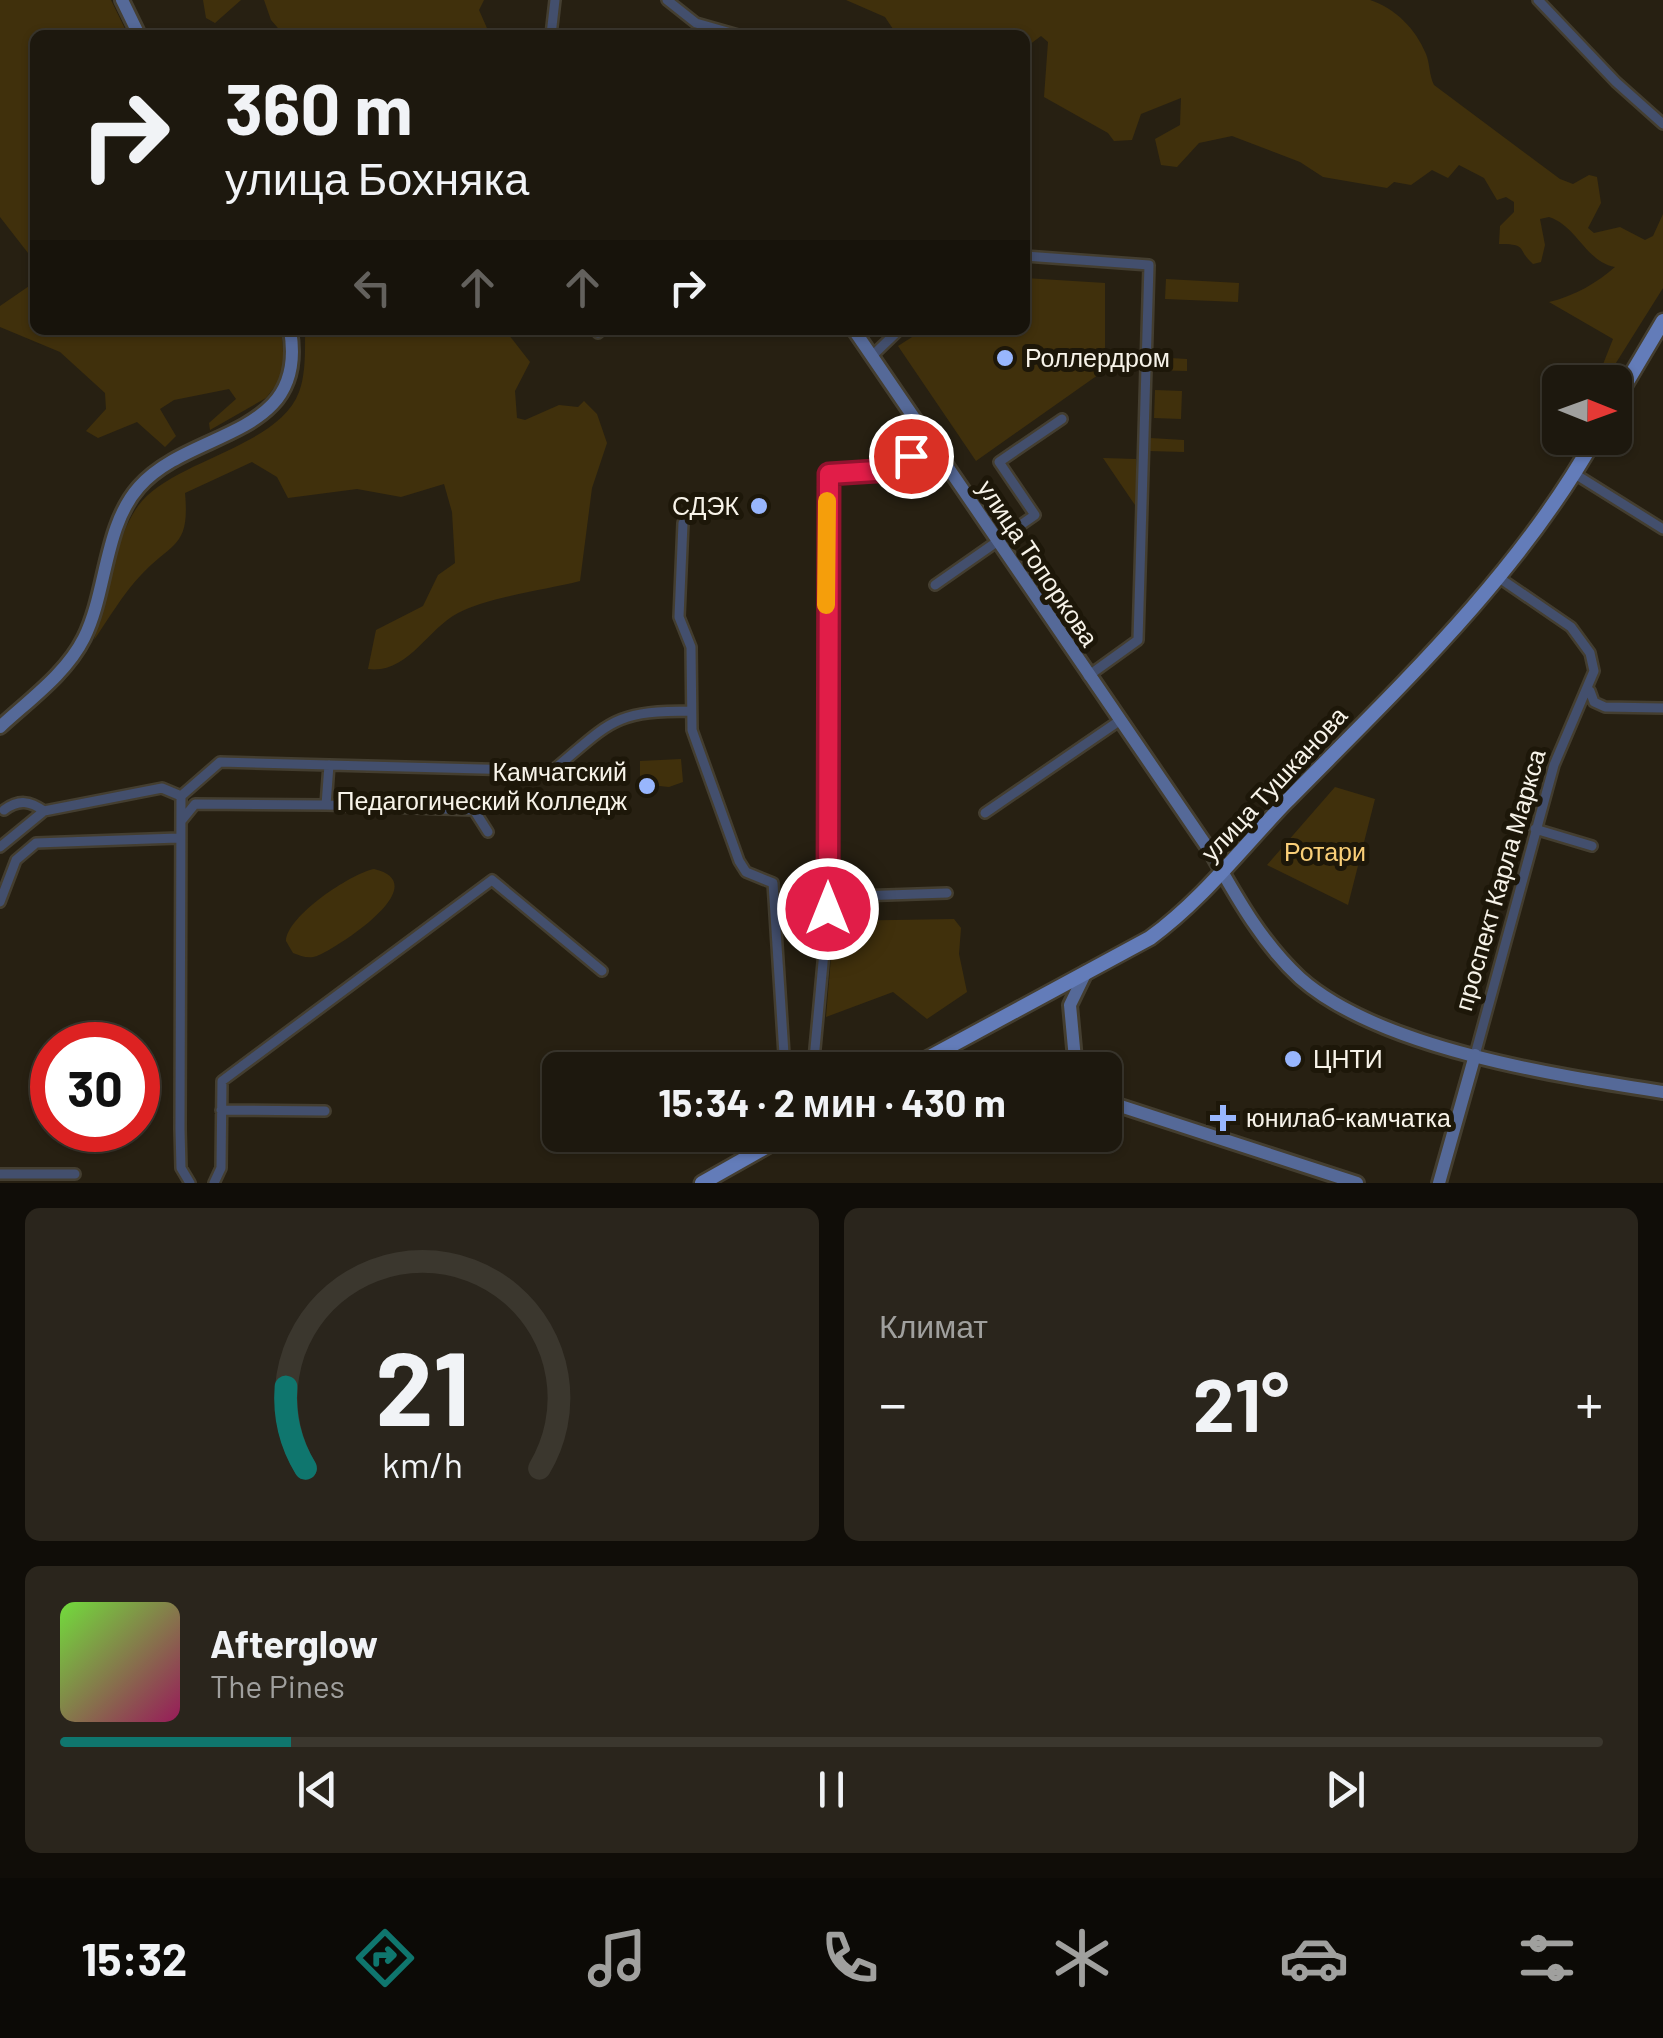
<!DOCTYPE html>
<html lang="ru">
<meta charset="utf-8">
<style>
body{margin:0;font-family:Barlow,sans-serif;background:#2a251c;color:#f1f3f6;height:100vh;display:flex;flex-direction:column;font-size:38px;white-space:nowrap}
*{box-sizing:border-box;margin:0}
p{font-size:32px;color:#a0a09e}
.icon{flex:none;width:55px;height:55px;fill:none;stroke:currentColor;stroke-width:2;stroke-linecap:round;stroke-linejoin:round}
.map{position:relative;height:1183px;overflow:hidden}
.drawer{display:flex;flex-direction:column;gap:25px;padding:25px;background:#100d08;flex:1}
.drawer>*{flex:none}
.top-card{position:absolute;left:30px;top:30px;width:1000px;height:305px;border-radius:15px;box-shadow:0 2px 8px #0004,0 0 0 2px #3b372e;background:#1d180e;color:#f1f3f6;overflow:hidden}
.needle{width:65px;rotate:91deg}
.buttons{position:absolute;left:1542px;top:365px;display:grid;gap:20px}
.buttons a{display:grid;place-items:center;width:90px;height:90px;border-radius:15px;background:#1d180e;box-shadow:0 2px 8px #0004,0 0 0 2px #3b372e;font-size:50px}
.speed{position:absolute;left:30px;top:1022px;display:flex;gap:20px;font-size:50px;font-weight:700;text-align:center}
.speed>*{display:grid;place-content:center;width:130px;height:130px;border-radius:50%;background:#1d180e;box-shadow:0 2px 8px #0004,0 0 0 2px #3b372e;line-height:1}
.speed .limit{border:15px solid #d22;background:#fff;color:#111}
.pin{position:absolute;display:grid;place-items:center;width:85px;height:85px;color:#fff;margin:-42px;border:5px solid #fff;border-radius:50%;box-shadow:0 2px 10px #0007}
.me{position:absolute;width:110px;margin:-55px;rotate:0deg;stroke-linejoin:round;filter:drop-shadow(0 0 8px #0008)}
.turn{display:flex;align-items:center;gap:35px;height:210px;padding:0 30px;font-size:45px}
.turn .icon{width:130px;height:130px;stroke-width:2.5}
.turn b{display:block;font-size:70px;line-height:85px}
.lanes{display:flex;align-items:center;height:95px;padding:0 30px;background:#0003;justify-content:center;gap:50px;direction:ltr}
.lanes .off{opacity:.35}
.big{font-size:75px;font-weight:700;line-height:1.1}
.drawer .card{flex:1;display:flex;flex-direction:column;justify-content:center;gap:15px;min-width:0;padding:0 35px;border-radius:15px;background:#2a251c}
.drawer .dial{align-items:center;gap:0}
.dial svg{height:260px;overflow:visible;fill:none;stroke:#3b372e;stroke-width:7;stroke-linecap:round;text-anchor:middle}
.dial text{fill:#f1f3f6;stroke:none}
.song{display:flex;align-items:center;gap:30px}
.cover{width:120px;height:120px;border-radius:15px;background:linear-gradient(135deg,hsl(100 70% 55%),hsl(330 70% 35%))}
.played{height:10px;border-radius:5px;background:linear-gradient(90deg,#0f766e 15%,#3b372e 15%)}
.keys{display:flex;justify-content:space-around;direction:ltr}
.heat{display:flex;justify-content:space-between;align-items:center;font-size:55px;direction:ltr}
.drawer .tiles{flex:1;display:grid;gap:25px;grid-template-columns:1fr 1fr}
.card:last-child{grid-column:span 2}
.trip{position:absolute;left:542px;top:1052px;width:580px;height:100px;border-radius:15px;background:#1d180e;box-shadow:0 2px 8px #0004,0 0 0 2px #3b372e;font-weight:700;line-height:100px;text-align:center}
.menu{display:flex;height:160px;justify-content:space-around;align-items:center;background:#0c0a06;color:#a0a09e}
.menu .icon{width:70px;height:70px}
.menu .active{color:#0f766e}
.menu b{font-size:45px;color:#f1f3f6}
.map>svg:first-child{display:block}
.green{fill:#40300c}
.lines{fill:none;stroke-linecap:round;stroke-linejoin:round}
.street-casing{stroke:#443e30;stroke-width:14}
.secondary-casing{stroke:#443e30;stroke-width:18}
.primary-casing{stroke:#443e30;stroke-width:19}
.street{stroke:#434f6d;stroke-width:9}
.secondary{stroke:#556998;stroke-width:12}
.primary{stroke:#637cb9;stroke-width:14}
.route-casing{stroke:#92132f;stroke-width:25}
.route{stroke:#e11d48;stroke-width:18}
.slow{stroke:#f59e0b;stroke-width:18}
.poi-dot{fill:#98b6fd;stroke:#1d1709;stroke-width:4}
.labels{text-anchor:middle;stroke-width:10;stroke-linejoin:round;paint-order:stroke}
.poi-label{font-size:25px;fill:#f7f3e9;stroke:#1d1709;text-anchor:start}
.street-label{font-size:25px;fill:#f7f3e9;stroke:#1d1709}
.park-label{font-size:25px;fill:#facf78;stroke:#1d1709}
</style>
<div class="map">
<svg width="1663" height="1183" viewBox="0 0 1663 1183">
<rect width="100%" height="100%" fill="#272012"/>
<path class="green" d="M0 0H111L128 35H35V262L0 217Z
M203 0H241L215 23 206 18Z
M264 0H484L479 10 490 35H284L271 20Z
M846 0H1370C1396 9 1415 28 1426 54 1430 64 1429 75 1434 85L1560 179 1573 184 1589 175 1597 177 1601 203 1588 228 1594 233 1620 227 1645 240 1653 236 1663 214V288L1604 382H1596L1613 339 1549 302C1575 296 1598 282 1615 267 1586 262 1577 226 1549 217L1540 219 1545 245 1541 262 1533 264C1516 249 1529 244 1499 244L1500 226 1514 212V202L1506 197 1497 200 1484 178 1459 165 1448 178 1432 170 1411 185 1394 182 1387 188 1323 177 1300 162 1232 136 1199 143 1177 167 1161 165 1155 139 1180 125 1181 98 1141 114 1132 140 1114 141 1108 133 1044 97 1048 42 1041 36 1025 48V35H897L885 17Z
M1025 278 1105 283V370L976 461 898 346 923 330H1025Z
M1166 279 1239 283 1238 302 1165 299Z
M35 282V330H282L284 375 266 398 210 430 209 423 236 399 229 389 174 400 160 409 176 436 165 447 137 422 98 438 86 431 106 409 105 393 60 352 0 327V306Z
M305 330H505L530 362 515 391 517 418 525 420 559 405 578 407 584 401 597 414 607 443 592 488 580 581C545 590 488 597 458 613 426 630 408 674 368 669L376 630 423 606 438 575 455 563 452 512 444 484 401 497 357 489 288 498 277 477 252 462 185 493C190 548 173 541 141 575 123 594 109 618 94 640 105 601 116 530 142 501 179 459 279 446 299 392 306 374 305 349 305 330Z
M1153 357 1187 359V371L1152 370Z
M1155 390 1182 391 1181 419 1154 418Z
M1150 438 1184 440V452L1149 451Z
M1103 458 1136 459 1137 508Z
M681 759 683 782 669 787 640 784V761Z
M1335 787 1375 799 1348 905 1267 865Z
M374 869C437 884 337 948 317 956 308 959 301 956 293 953L286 941C287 916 350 874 374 869Z
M954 919 961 928 959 954 967 992 927 1019 893 992 826 1017 834 921Z"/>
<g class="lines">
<defs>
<path id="street" d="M667 0 696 23 738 35
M1538 0 1616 82 1663 124
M551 35 555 0
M1025 256 1149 265 1138 640 1088 676
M598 333 601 330
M872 356 899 330
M1575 474 1663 529
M683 523 679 617 691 647 692 730 739 861 746 872 773 883 785 1070
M935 585 1035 515 999 462 1062 419
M1590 691 1594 702 1605 707 1663 708
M329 765 326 805 474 810 488 832
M4 810C19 799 30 801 44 811
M985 813 1119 721
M182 820 195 804 326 805
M1535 829 1592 846
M0 847 44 811 162 788 181 796
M828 897 947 893
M0 902 16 860 36 843 178 838
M1475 1055 1554 765 1594 671 1590 653 1571 627 1498 577
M813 1070 828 909 829 475 892 470 930 443
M221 1110 325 1111
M0 1174H75
M190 1183 181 1168 180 1129 181 796 220 762 552 771C611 722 612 711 691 711
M214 1183 221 1168 222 1081 492 880 602 971"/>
<path id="secondary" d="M122 0 139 35
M854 330 1212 854C1237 898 1262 943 1300 978 1380 1049 1559 1076 1663 1092
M0 727C29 700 66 674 84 638 107 592 104 526 139 487 191 428 309 439 290 330
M1076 1070 1070 1005 1086 972
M1105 1101 1357 1183
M1439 1183 1475 1055"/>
<path id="primary" d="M1615 402 1663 321
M906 1070 1150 938C1202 900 1241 849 1285 803 1396 690 1517 577 1595 438
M702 1183 787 1135"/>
</defs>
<use href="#street" class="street-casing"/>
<use href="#secondary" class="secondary-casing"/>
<use href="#primary" class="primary-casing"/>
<use href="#street" class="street"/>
<use href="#secondary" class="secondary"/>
<use href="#primary" class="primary"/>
</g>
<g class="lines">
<defs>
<path id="route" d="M828 909 829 474 892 470 911 456"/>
</defs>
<use href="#route" class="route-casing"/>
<use href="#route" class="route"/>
<path class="slow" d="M826 605 827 501"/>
</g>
<g class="poi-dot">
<circle cx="1005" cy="358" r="10"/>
<circle cx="759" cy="506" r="10"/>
<circle cx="647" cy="786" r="10"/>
<circle cx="1293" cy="1059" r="10"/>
<path d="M1218 1103h10v10h10v10h-10v10h-10v-10h-10v-10h10z"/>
</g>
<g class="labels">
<g class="poi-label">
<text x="1025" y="367">Роллердром</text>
<text x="739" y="515" text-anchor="end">СДЭК</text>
<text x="627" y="781" text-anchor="end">Камчатский<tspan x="627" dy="29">Педагогический Колледж</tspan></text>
<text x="1313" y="1068">ЦНТИ</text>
<text x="1246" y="1127">юнилаб-камчатка</text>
</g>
<g class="street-label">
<text transform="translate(1038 563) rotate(56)" y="9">улица Топоркова</text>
<text transform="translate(1274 784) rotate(-47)" y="9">улица Тушканова</text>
<text transform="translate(1500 880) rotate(-74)" y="9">проспект Карла Маркса</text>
</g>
<g class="park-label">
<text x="1325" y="861">Ротари</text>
</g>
</g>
</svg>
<div class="buttons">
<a><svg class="needle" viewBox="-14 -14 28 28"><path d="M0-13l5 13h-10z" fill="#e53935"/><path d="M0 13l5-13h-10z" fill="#a0a09e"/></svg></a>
</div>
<div class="speed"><div class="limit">30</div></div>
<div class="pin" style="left:911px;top:456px;background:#d93025"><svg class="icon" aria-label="arrive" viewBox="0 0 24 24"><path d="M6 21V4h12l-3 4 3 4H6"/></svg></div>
<svg class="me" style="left:828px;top:909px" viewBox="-20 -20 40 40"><circle r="17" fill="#e11d48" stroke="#fff" stroke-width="3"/><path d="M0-11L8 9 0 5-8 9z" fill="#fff"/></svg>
<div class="trip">15:34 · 2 мин · 430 m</div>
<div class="top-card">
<div class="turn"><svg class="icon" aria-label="right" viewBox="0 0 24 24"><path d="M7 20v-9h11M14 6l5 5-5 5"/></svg><div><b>360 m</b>улица Бохняка</div></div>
<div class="lanes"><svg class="icon off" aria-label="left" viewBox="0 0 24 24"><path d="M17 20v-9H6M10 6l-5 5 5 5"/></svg><svg class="icon off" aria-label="ahead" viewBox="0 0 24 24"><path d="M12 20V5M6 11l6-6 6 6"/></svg><svg class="icon off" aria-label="ahead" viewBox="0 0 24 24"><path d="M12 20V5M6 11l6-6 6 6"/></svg><svg class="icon" aria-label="right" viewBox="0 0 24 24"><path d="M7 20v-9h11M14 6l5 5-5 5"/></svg></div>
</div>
</div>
<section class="drawer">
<div class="tiles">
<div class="card dial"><svg viewBox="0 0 100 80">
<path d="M14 69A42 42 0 1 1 86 69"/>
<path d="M14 69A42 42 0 0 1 8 44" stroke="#0f766e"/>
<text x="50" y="56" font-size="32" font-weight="700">21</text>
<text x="50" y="72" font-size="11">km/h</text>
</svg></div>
<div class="card"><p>Климат</p>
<div class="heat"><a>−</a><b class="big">21°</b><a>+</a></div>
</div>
<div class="card">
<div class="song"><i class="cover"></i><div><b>Afterglow</b><p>The Pines</p></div></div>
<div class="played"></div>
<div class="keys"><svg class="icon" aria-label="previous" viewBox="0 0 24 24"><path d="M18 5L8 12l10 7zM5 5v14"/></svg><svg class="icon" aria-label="pause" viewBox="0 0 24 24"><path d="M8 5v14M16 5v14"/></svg><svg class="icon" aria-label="next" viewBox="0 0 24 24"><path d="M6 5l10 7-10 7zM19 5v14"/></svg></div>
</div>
</div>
</section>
<nav class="menu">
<b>15:32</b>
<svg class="icon active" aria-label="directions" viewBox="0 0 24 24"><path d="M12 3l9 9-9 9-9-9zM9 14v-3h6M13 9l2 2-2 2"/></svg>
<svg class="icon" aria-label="music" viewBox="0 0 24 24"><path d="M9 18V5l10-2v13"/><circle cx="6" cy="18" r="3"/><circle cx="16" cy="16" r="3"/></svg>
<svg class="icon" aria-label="phone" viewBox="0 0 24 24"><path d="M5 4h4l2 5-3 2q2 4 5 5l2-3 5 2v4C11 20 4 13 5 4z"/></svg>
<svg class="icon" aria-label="climate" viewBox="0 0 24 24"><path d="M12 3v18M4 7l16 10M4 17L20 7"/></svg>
<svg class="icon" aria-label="car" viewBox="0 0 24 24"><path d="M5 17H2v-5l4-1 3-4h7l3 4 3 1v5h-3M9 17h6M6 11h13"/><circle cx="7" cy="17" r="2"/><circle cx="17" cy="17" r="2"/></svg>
<svg class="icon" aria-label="filters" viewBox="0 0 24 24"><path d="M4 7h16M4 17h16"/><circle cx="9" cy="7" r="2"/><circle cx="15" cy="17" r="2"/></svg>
</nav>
